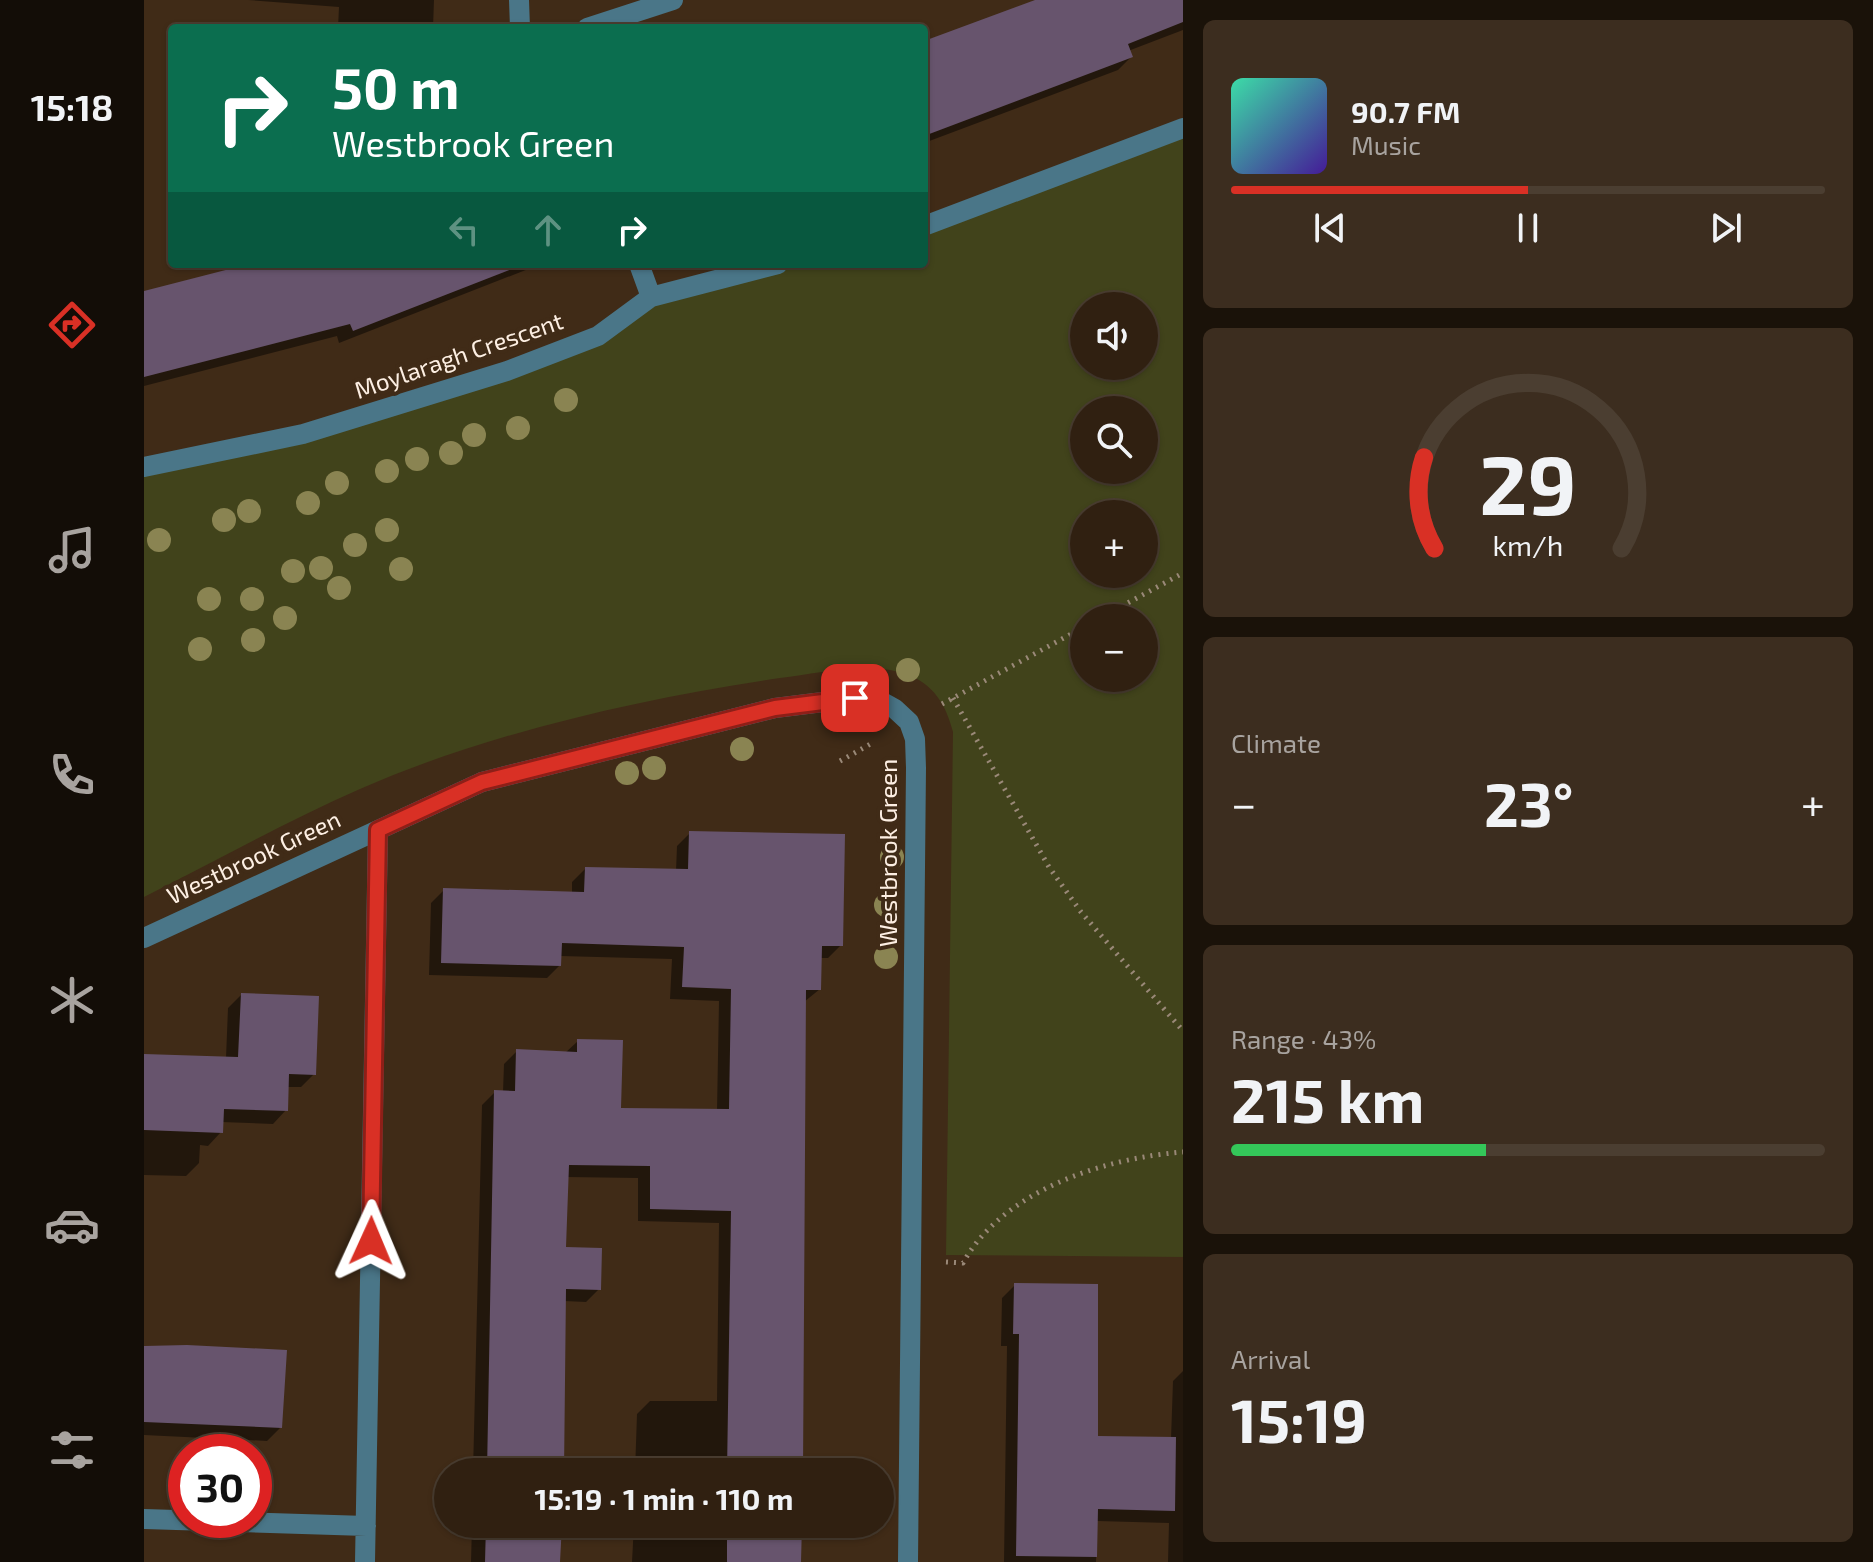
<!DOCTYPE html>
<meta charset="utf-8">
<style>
body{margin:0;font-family:"Exo 2",sans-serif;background:#3c2d1f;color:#f1f3f6;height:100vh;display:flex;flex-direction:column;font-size:30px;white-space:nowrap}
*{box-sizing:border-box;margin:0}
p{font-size:26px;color:#a8a39f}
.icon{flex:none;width:44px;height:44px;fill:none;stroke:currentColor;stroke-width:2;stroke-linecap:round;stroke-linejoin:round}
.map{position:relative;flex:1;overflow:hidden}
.panel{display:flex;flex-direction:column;gap:20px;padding:20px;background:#1a1209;width:690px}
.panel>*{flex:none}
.top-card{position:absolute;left:24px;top:24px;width:760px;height:244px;border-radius:8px;box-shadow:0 2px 6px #0004,0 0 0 2px #4b3e31;background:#0b6e4f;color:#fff;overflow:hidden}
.controls{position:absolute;left:926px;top:292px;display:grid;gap:16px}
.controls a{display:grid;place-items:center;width:88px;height:88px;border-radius:50%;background:#302011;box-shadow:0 2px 6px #0004,0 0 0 2px #4b3e31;font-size:40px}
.speed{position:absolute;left:24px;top:1434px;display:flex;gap:16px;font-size:40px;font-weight:700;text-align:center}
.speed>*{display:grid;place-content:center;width:104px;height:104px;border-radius:50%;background:#302011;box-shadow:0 2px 6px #0004,0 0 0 2px #4b3e31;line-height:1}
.speed .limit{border:12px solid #d22;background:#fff;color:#111}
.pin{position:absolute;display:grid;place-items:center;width:68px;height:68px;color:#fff;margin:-34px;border-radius:16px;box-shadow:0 4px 12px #0006}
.me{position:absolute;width:88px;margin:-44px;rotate:1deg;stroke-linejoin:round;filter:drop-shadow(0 0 6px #0008)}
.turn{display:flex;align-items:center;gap:28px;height:168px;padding:0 32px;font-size:36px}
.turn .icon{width:104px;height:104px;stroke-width:2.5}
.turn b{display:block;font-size:56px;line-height:68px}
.lanes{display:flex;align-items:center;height:76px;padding:0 32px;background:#0003;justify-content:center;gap:40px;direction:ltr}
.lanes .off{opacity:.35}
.big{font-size:60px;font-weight:700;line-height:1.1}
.panel .widget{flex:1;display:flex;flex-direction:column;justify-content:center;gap:12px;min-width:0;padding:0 28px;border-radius:12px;background:#3c2d1f}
.panel .dial{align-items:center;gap:0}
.dial svg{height:208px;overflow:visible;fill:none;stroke:#4b3e31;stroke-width:7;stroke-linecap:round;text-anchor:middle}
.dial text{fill:#f1f3f6;stroke:none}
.song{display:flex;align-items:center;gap:24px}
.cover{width:96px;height:96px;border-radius:12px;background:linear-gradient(135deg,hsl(160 70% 55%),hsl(260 70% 35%))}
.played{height:8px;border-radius:4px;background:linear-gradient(90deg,#d93025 50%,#4b3e31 50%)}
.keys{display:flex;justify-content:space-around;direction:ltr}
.heat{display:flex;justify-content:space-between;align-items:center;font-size:44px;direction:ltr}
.charge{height:12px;border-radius:6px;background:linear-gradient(90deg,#34c759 43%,#4b3e31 0)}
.trip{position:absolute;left:290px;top:1458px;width:460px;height:80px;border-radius:40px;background:#302011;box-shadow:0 2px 6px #0004,0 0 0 2px #4b3e31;font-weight:700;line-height:80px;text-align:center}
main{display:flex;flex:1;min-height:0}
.dock{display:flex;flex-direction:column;width:144px;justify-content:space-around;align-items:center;background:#130d07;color:#a8a39f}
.dock .icon{width:56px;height:56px}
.dock .current{color:#d93025}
.dock b{font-size:36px;color:#f1f3f6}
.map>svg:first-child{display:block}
.green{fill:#41431b;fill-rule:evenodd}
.shadow{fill:#0007}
.building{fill:#67546d}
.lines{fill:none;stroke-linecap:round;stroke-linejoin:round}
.path{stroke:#9a8978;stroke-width:5;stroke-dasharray:2 6;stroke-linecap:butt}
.minor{stroke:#4a7688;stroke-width:20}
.tree{fill:#8a8452}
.route-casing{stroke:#8d1f18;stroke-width:20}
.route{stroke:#d93025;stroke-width:14}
.labels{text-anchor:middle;stroke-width:8;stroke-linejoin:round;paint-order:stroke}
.street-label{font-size:24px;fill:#fdefe3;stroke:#402b17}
</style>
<main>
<nav class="dock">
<b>15:18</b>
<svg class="icon current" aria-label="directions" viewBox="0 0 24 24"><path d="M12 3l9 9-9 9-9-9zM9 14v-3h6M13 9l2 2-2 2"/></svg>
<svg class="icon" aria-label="music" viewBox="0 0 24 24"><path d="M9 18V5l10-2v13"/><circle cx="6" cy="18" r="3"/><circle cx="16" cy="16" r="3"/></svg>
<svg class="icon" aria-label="phone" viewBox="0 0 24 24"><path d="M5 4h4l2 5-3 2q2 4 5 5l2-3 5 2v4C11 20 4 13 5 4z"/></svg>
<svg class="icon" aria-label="climate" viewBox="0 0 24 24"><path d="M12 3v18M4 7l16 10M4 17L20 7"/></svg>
<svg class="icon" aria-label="car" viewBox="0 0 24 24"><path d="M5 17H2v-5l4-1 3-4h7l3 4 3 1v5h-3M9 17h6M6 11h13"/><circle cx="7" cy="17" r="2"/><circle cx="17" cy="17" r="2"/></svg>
<svg class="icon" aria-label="filters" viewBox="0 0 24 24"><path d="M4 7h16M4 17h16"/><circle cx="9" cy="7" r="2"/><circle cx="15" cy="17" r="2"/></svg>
</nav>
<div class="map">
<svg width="1039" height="1562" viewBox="0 0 1039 1562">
<rect width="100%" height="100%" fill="#402b17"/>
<path class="green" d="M1039 128V1257L802 1255 809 732C802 705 790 684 762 674 724 661 675 673 636 678 499 698 343 733 216 789 143 821 72 861 0 897V467L159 434 454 336 507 297 634 264H780V226ZM940 306H1000V366H940ZM940 410H1000V470H940ZM940 514H1000V574H940ZM940 618H1000V678H940Z"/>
<path class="shadow" d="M104 0H290L289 28H194L195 7Z
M896 0H1039V30L984 51 987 57 974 70 780 143V43Z
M112 264H397L195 343 193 336 0 386V293Z
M546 833 697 945 684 958H676V989L660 1002 655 1472H491L493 1414 506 1401H573L575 1223 494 1221V1178L422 1177 419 1249 455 1289 442 1302 420 1301 415 1472H329L338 1105 351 1092H359L360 1064 373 1051 421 1053 434 1041 475 1110 573 1111 575 1001 526 999 528 959 416 956V965L403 978 285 975 287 903 300 890 428 894V882L441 869 532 871 533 846Z
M97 995 170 1074 157 1087H143L142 1110 129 1124 77 1122V1132L64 1146 56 1145 55 1163 42 1176 0 1175V1056L82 1058 84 1008Z
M871 1285 952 1438 1027 1439 1029 1381 1039 1371V1562H1024L1025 1523 953 1521 952 1562H860L863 1346H857L858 1298Z
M0 1348 136 1428 123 1441 0 1435Z
M328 1524H414L413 1562H327Z
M490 1524H654V1562H488Z"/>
<path class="building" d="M891 0H1039V22L984 44 989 57 780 136V41Z
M105 264H373V267L209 331 206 324 0 377V291Z
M545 831 701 834 699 946H678L677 990H662L659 1472H583L587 1211 506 1209V1166L425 1165 422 1247 458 1248 457 1290 422 1289 420 1472H343L350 1090 371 1091 372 1049 433 1052V1039L479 1040 477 1108 585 1109 587 989 538 987 540 947 418 943 417 966 297 963 299 888 440 892 441 867 544 869Z
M97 993 175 996 172 1075 145 1074 144 1111 80 1109 79 1133 0 1130V1054L94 1057Z
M870 1283 954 1284V1436L1032 1437 1031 1511 954 1509 953 1557 872 1556 875 1334H869Z
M43 1345 143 1350 138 1428 0 1422V1346Z
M342 1524H418L416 1562H341Z
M583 1524H658L657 1562H583Z"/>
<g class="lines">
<path class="path" d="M956 618 1039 573
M809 698 905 867 937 912 1039 1031
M798 704 940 627
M696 761 730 742
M802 1262 819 1263C859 1190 961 1158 1039 1152"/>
<path class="minor" d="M375 0 376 28
M443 28 529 0
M780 226 1039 128
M495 264 507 297
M0 467 159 434 363 371 454 336 507 297 634 264
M0 938 338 782 631 708 711 698 733 699 751 709 765 722 771 739 772 768 764 1562
M0 1519 222 1526
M221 1562 234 830"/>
</g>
<g class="tree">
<circle cx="422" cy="400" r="12"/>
<circle cx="374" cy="428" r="12"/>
<circle cx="330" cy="435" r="12"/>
<circle cx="307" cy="453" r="12"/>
<circle cx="273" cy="459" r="12"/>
<circle cx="243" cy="471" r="12"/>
<circle cx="193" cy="483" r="12"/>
<circle cx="164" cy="503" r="12"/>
<circle cx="105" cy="511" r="12"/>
<circle cx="80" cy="520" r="12"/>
<circle cx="243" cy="530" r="12"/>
<circle cx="15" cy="540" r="12"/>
<circle cx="211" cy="545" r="12"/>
<circle cx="177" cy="568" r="12"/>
<circle cx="257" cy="569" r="12"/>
<circle cx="149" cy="571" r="12"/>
<circle cx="195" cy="588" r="12"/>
<circle cx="65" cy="599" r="12"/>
<circle cx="108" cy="599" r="12"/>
<circle cx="141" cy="618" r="12"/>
<circle cx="109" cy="640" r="12"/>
<circle cx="56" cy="649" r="12"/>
<circle cx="764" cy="670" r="12"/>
<circle cx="598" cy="749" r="12"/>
<circle cx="510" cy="768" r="12"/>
<circle cx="483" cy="773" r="12"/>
<circle cx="748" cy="857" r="12"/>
<circle cx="742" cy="905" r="12"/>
<circle cx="742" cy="957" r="12"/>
</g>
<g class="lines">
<defs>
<path id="route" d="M227 1241 234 830 338 782 631 708 711 698"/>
</defs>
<use href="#route" class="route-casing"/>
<use href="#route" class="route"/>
</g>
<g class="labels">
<g class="street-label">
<text transform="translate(315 356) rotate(-19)" y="8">Moylaragh Crescent</text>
<text transform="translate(745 853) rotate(-90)" y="8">Westbrook Green</text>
<text transform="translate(110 858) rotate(-25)" y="8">Westbrook Green</text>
</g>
</g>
</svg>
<div class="controls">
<a><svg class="icon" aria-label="sound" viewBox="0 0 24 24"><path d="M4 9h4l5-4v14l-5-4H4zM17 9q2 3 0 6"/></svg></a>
<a><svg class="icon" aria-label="search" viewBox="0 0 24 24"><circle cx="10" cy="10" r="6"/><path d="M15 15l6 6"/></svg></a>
<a>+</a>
<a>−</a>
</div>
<div class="speed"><div class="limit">30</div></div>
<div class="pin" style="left:711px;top:698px;background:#d93025"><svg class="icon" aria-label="arrive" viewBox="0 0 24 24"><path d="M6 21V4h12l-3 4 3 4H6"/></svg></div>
<svg class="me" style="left:227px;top:1241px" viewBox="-20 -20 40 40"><path d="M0-17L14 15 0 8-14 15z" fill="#d93025" stroke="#fff" stroke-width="4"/></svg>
<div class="trip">15:19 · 1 min · 110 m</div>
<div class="top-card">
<div class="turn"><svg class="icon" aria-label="right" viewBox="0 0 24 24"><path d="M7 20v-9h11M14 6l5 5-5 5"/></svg><div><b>50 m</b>Westbrook Green</div></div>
<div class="lanes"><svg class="icon off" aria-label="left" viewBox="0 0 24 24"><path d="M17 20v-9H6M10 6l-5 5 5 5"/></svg><svg class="icon off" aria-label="ahead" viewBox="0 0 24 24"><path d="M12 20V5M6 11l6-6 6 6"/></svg><svg class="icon" aria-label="right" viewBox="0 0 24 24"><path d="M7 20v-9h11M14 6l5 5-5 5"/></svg></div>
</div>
</div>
<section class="panel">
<div class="widget">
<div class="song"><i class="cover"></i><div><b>90.7 FM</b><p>Music</p></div></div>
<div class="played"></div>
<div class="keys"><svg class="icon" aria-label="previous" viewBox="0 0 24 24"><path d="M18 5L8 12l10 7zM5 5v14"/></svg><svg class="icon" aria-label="pause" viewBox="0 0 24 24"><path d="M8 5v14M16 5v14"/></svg><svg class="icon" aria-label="next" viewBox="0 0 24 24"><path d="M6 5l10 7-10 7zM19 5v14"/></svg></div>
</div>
<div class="widget dial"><svg viewBox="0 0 100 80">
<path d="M14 69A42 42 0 1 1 86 69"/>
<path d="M14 69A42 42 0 0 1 10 34" stroke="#d93025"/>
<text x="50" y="56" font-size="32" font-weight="700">29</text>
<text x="50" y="72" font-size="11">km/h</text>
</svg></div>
<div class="widget"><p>Climate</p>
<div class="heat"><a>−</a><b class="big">23°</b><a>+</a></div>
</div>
<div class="widget"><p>Range · 43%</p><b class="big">215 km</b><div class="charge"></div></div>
<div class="widget"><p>Arrival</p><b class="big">15:19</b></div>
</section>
</main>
